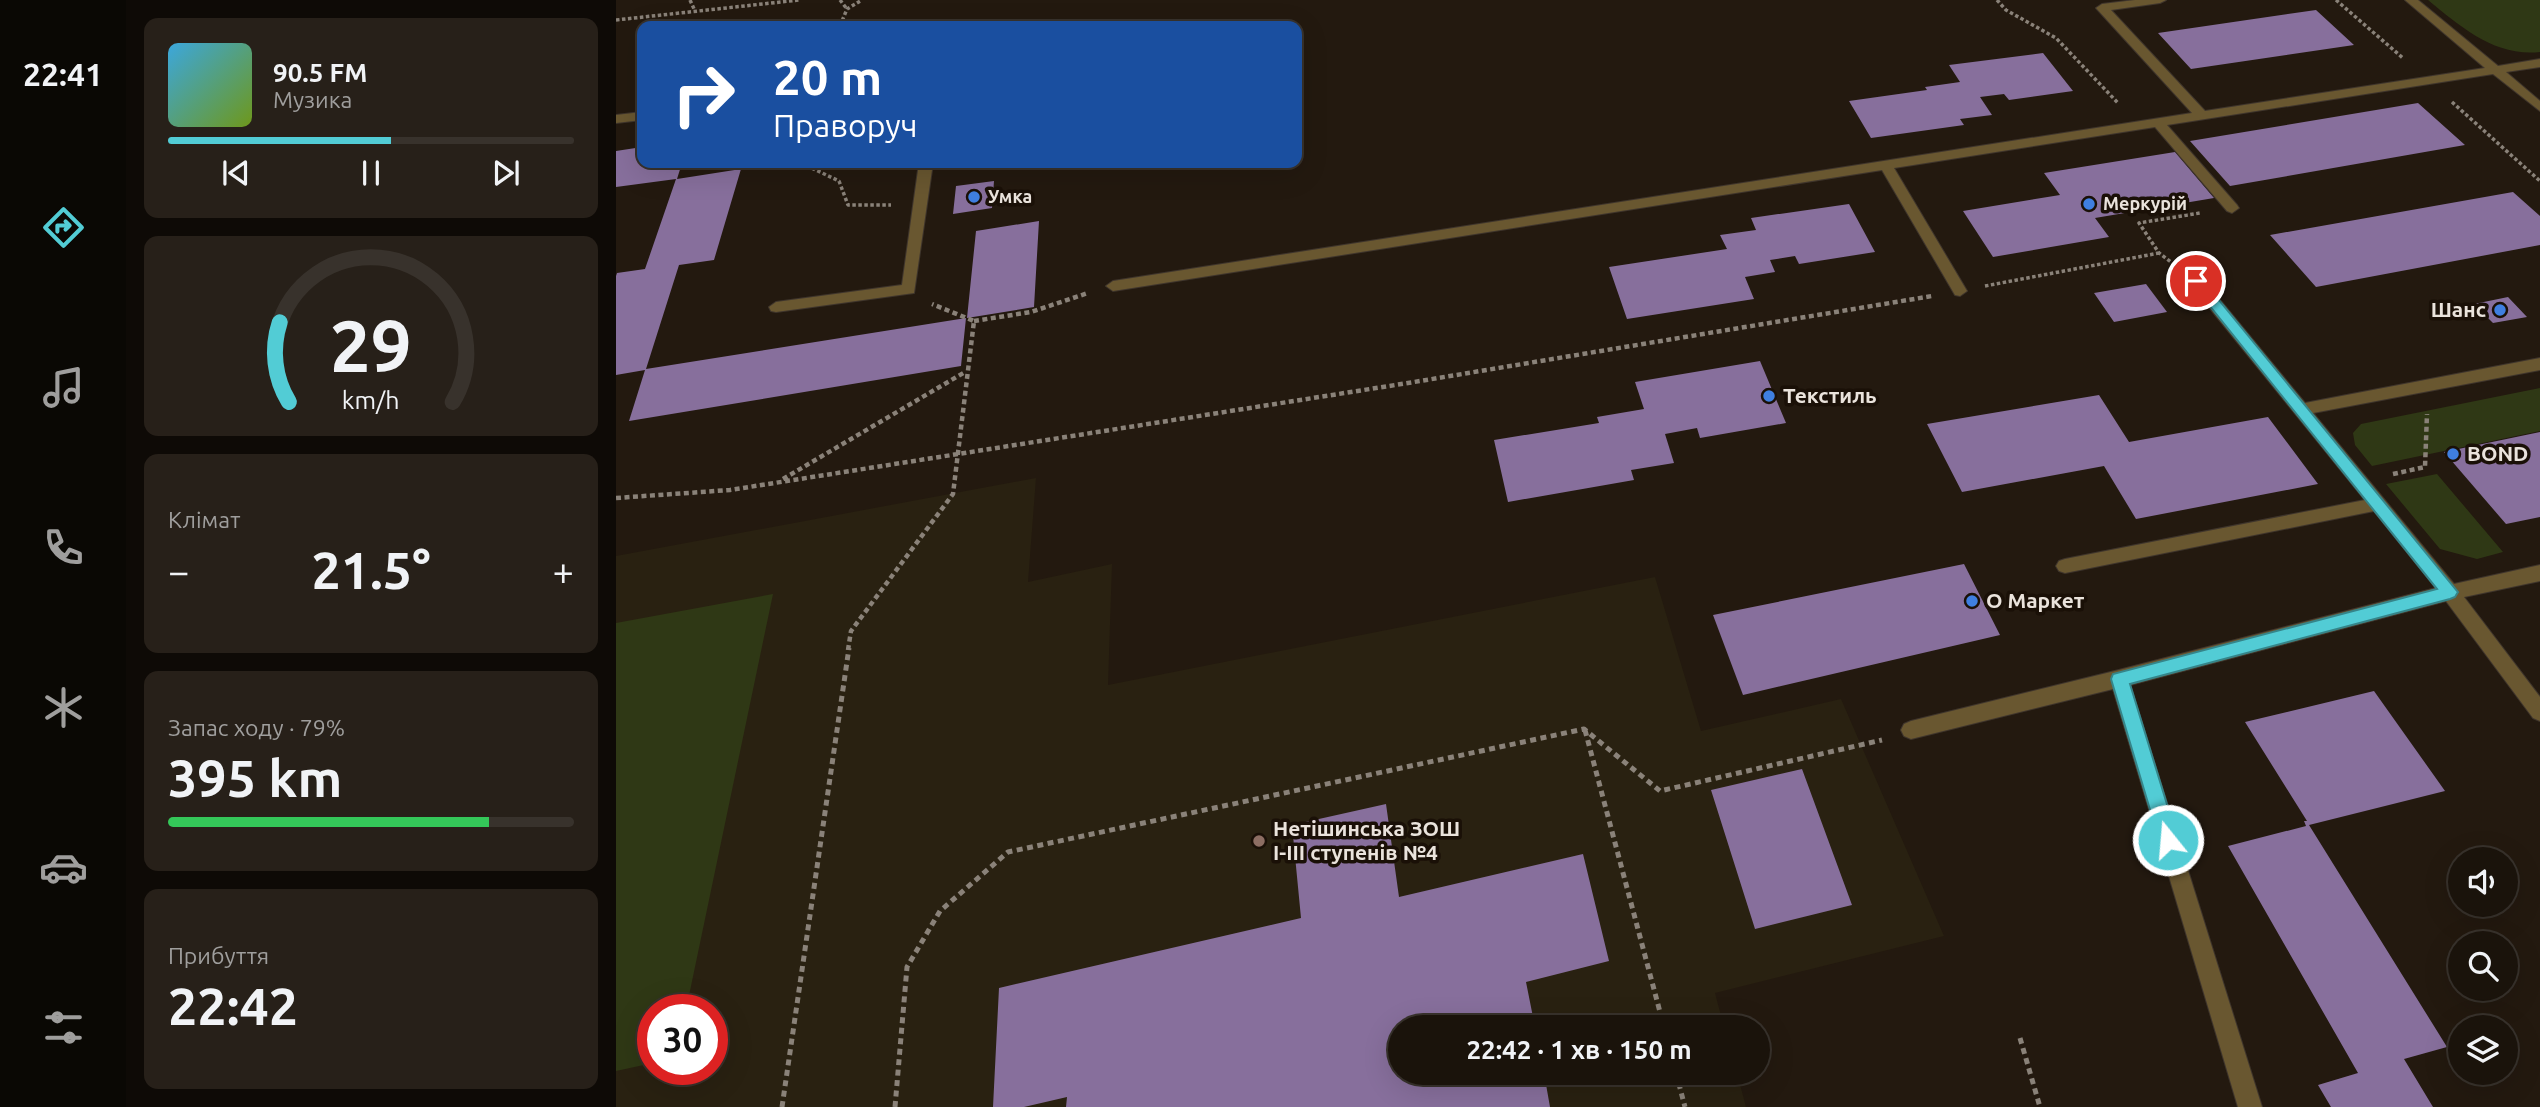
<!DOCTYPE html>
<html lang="uk">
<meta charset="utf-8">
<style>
body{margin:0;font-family:Ubuntu,sans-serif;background:#272019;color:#f1f3f6;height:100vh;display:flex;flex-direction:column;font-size:26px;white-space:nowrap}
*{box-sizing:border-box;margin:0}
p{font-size:23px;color:#9f9e9d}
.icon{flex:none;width:38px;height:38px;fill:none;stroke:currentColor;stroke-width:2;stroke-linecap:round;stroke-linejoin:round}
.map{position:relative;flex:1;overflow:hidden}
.panel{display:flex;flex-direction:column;gap:18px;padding:18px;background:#0e0a06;width:490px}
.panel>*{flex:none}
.hud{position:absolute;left:21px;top:21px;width:665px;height:147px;border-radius:14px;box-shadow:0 7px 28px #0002,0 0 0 2px #38322c;background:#1a4fa0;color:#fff;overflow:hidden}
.fabs{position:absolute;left:1832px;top:847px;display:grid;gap:14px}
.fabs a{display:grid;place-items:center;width:70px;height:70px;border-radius:50%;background:#1a130b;box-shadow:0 7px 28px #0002,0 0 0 2px #38322c;font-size:35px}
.speed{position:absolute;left:21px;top:994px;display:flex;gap:14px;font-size:35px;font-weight:700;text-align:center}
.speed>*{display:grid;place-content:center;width:91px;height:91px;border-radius:50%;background:#1a130b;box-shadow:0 7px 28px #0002,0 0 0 2px #38322c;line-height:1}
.speed .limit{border:10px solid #d22;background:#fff;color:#111}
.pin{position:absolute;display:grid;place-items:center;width:60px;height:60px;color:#fff;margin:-30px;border:4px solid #fff;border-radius:50%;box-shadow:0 2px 7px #0007}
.me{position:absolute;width:77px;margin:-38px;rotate:343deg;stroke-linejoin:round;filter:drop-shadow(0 0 5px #0008)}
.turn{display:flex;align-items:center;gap:24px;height:147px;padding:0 21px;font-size:32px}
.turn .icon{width:91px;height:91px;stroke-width:2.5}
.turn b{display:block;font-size:49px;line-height:60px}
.big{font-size:52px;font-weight:700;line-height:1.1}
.panel .tile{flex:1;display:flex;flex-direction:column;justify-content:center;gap:10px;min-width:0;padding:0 24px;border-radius:14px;background:#272019}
.panel .dial{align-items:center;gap:0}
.dial svg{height:182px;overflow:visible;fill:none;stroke:#38322c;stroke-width:7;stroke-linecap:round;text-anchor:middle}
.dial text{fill:#f1f3f6;stroke:none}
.song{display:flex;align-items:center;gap:21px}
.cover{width:84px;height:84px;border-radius:10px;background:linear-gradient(135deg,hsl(200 70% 55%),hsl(80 70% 35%))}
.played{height:7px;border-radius:4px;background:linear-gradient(90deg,#52ccd5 55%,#38322c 55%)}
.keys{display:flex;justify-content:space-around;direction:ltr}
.heat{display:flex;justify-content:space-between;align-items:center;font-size:38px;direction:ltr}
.charge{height:10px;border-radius:5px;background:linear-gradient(90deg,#34c759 79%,#38322c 0)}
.trip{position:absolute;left:772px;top:1015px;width:382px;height:70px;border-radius:35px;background:#1a130b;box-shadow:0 7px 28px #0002,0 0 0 2px #38322c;font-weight:700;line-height:70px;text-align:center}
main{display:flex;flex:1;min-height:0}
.dock{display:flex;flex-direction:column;width:126px;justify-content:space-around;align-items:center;background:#0a0804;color:#9f9e9d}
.dock .icon{width:49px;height:49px}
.dock .on{color:#52ccd5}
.dock b{font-size:32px;color:#f1f3f6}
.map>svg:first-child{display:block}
.education{fill:#292111;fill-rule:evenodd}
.green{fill:#2f3815}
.building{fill:#876f9c}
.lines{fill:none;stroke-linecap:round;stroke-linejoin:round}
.minor-casing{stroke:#3f352c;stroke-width:2}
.path-far2{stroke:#8a8279;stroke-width:3.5;stroke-dasharray:3.5 2.5;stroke-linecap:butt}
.path-far1{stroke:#8a8279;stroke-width:4.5;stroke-dasharray:5 3.5;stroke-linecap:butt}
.path{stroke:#8a8279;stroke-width:5;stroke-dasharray:6 4.5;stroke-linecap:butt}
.minor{fill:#695730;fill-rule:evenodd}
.route{fill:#52ccd5;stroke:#35858a;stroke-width:2}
.shop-dot{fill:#3f7fe0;stroke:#1a1007;stroke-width:2.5}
.education-dot{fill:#8d6e63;stroke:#1a1007;stroke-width:2.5}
.labels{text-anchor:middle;stroke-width:7;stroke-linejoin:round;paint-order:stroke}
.far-poi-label{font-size:18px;font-weight:bold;fill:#eae3dc;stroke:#1a1007;text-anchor:start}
.poi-label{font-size:21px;font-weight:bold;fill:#eae3dc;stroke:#1a1007;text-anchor:start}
</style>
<main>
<nav class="dock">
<b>22:41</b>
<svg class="icon on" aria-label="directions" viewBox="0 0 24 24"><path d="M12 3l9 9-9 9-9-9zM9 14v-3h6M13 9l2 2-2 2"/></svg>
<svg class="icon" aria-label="music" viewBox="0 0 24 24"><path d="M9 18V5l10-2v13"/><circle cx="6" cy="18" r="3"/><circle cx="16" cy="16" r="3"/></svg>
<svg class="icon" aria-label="phone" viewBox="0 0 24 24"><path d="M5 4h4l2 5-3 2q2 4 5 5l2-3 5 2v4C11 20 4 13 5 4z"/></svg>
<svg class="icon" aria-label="climate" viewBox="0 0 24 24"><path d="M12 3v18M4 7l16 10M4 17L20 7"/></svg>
<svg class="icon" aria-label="car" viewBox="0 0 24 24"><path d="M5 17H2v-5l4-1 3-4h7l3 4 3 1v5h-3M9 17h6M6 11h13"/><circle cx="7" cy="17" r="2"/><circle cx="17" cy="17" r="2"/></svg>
<svg class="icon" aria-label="filters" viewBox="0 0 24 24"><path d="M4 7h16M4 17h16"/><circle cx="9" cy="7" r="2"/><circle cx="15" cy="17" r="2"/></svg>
</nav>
<section class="panel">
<div class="tile">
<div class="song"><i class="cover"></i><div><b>90.5 FM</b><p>Музика</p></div></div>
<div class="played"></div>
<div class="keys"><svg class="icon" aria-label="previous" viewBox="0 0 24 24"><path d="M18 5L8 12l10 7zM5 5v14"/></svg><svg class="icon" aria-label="pause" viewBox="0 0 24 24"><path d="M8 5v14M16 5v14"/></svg><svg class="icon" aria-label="next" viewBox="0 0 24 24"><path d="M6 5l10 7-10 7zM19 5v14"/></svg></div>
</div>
<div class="tile dial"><svg viewBox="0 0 100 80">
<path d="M14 69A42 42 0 1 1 86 69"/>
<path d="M14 69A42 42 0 0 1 10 34" stroke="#52ccd5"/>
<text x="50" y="56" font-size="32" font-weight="700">29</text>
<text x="50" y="72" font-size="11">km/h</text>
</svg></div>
<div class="tile"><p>Клімат</p>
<div class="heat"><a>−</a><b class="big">21.5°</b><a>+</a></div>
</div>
<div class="tile"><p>Запас ходу · 79%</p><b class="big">395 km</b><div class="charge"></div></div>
<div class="tile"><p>Прибуття</p><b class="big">22:42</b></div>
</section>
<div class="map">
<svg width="1924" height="1107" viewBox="0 0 1924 1107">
<rect width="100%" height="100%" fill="#23190f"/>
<path class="education" d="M420 478 412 582 496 564 492 685 1039 577 1085 731 1225 699 1328 936 1099 993 1108 1027H784V1073H1121L1130 1107H0V556ZM37 1010H96V1069H37Z"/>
<path class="green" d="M1812 0H1924V52C1879 57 1845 27 1812 0Z
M1924 388V431L1756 466 1739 445 1737 433 1745 424Z
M1821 474 1887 552 1861 559 1824 549 1770 484Z
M157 594 70 1010H37V1063L0 1071V623Z"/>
<path class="building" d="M1700 10 1738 45 1575 69 1542 33Z
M1427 53 1457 91 1393 100 1388 94 1364 97 1376 115 1344 119 1348 125 1255 138 1233 101 1311 90 1309 87 1344 82 1333 65Z
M1802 103 1849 145 1614 186 1574 141Z
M26 147V163H66L61 179 125 169 98 260 63 265 30 369 350 318 345 366 13 421 29 370 0 375V276L1 273 29 269 60 179 0 187V151Z
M1559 152 1598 198 1479 218 1493 237 1377 257 1347 211 1444 195 1428 173Z
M378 181 376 208 337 214 340 186Z
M1897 192 1924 216V245L1700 287 1654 235Z
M1233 204 1259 252 1183 264 1179 256 1154 260 1159 272 1129 277 1138 299 1011 319 993 267 1111 249 1104 235 1140 230 1135 218Z
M423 221 418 307 351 318 360 231Z
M1530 284 1551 312 1498 322 1478 293Z
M1892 297 1911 317 1877 323 1858 304Z
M1144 361 1170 423 1084 438 1081 428 1049 434 1058 463 1015 470 1018 480 892 502 878 440 983 423 981 417 1028 409 1019 382Z
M1483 395 1513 442 1652 417 1702 484 1520 519 1488 466 1346 492 1311 424Z
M1924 432V517L1890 524 1828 452Z
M1348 564 1384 635 1127 695 1097 615Z
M1758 691 1829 791 1693 825 1831 1047 1788 1059 1817 1107H1715L1702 1085 1742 1073 1612 846 1690 826 1688 821H1691L1629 722Z
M1186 769 1236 905 1139 929 1095 790Z
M770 804 783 897 967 854 993 961 910 982 919 1027H784V1073H928L934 1107H450L451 1097 408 1107H377L383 988 685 918 676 825Z"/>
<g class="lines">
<defs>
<path id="minor" d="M1519 0H1550L1544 3 1495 10 1589 111 1869 68 1789 0H1802L1882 66 1924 59V67L1890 72 1924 101V111L1877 74 1551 125 1621 205 1623 208 1616 213 1611 211 1539 127 1278 168 1351 291 1344 296 1339 295 1266 170 497 291 490 286 497 281 1576 113 1480 8 1486 4Z
M26 112V120L0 123V115Z
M303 163H317L298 293 160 312 155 311 153 307 160 302 286 285Z
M1580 276 1585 277 1689 403 1924 358V370L1697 413 1838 584 1924 565V581L1848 597 1924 697V721L1917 718 1830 601 1514 685 1646 1107H1622L1497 689 1295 739 1288 736 1285 730 1288 724 1295 721 1503 670 1820 588 1758 511 1449 573 1443 571 1440 566 1443 561 1449 559 1749 500 1575 285 1573 281Z"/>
</defs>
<use href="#minor" class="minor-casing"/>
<path class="path-far2" d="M74 0 79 11
M224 0 231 9
M1381 0 1390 10 1440 38 1502 103
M1720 0 1788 59
M0 20 183 0
M224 26 231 9 246 0
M1836 102 1924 181
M185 163 223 181 232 205H275
M1559 265 1543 253 1523 223 1584 213
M1369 286 1543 253"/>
<path class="path-far1" d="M358 321 415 312 472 293
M1777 474 1809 467 1811 414
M167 479 349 372
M0 498 114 490 792 383 1316 296
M232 650 235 631 337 494 358 321 316 304"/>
<path class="path" d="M969 730 1048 1027
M1404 1038 1424 1107
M1060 1073 1069 1107
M166 1107 233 648
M279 1107 291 967 324 911 392 852 968 729 1044 791 1266 740"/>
<use href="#minor" class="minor"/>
</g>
<path class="route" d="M1580 276 1585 278 1842 592 1839 597 1834 599 1514 684 1562 840 1559 846 1552 849 1546 846 1543 840 1495 679 1497 674 1821 589 1576 284V278Z"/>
<g class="shop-dot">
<circle cx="358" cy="197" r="7"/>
<circle cx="1473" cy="204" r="7"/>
<circle cx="1884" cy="310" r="7"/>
<circle cx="1153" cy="396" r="7"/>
<circle cx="1837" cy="454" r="7"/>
<circle cx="1356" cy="601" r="7"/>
</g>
<circle class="education-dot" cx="643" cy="841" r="7"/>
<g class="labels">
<g class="far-poi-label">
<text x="372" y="203">Умка</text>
<text x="1487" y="210">Меркурій</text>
</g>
<g class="poi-label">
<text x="1870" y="317" text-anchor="end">Шанс</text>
<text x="1167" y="403">Текстиль</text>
<text x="1851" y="461">BOND</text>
<text x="1370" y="608">О Маркет</text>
<text x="657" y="836">Нетішинська ЗОШ<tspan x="657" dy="24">І-ІІІ ступенів №4</tspan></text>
</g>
</g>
</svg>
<div class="fabs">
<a><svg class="icon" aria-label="sound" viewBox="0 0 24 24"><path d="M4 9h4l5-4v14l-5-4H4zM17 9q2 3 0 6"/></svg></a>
<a><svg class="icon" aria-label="search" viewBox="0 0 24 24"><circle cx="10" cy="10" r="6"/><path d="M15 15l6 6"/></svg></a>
<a><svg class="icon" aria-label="layers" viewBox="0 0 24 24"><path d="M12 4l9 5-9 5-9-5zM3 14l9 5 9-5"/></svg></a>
</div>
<div class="speed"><div class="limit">30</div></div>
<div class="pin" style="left:1580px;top:281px;background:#d93025"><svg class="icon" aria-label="arrive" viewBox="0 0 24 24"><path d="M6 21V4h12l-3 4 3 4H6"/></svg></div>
<svg class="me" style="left:1552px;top:840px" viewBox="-20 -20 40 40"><circle r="17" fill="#52ccd5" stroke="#fff" stroke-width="3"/><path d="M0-11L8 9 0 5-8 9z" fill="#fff"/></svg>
<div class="trip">22:42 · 1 хв · 150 m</div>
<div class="hud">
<div class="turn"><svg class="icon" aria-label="right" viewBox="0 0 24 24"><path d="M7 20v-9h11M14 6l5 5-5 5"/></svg><div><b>20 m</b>Праворуч</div></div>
</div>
</div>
</main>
